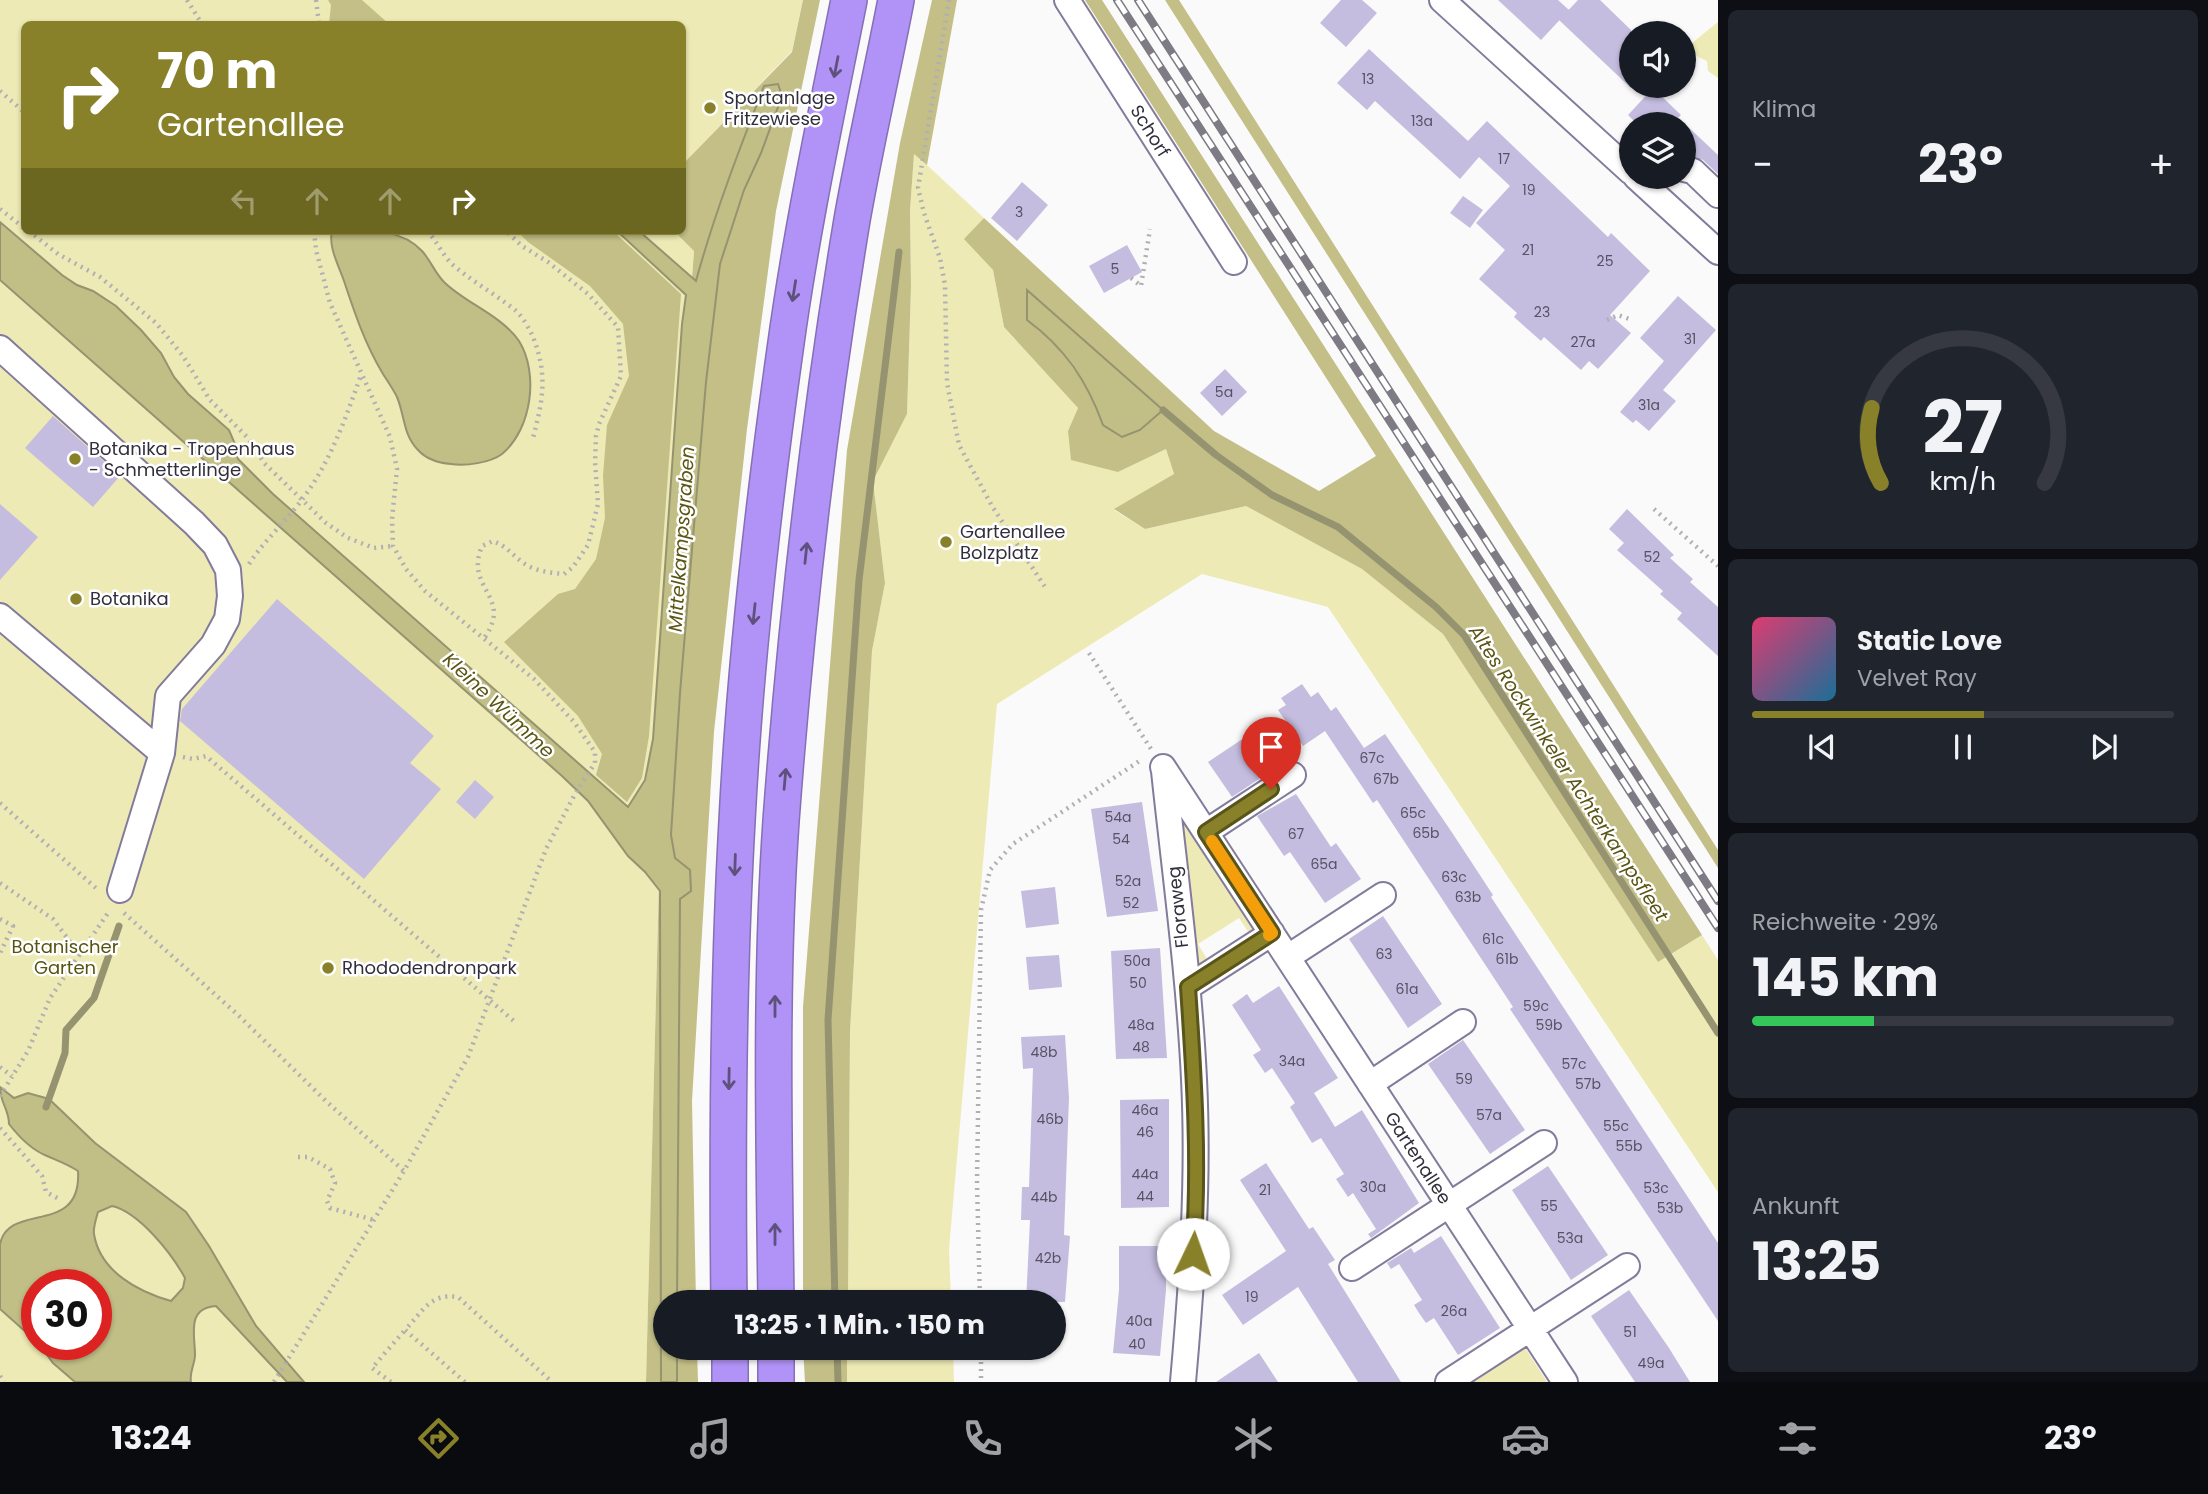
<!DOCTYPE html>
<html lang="de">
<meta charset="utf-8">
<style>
body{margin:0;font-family:Poppins,sans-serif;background:#20242c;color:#f1f3f6;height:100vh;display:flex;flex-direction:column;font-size:26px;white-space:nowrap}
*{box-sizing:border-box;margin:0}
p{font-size:23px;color:#9ea1a6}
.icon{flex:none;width:38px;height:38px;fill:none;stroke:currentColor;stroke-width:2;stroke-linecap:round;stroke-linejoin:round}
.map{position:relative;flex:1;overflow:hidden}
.panel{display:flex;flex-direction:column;gap:10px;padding:10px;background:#0d0f14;width:490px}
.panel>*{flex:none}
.hud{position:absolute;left:21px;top:21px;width:665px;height:214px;border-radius:10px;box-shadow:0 2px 5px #0004;background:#888129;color:#fff;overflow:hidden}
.buttons{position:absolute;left:1619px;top:21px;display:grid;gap:14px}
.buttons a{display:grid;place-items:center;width:77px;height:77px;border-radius:50%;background:#171b24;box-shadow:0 2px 5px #0004;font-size:35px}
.speed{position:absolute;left:21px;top:1269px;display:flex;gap:14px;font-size:35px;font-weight:700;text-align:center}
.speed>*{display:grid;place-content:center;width:91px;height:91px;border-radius:50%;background:#171b24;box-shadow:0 2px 5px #0004;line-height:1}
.speed .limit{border:10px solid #d22;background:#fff;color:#111}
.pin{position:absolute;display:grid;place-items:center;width:60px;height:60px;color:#fff;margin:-72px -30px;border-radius:50% 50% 50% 0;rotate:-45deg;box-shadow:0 0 7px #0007}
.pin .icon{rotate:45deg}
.me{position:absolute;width:77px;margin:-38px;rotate:3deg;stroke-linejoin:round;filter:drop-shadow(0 0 5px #0008)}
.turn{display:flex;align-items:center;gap:24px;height:147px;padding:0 21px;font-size:32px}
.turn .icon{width:91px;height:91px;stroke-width:2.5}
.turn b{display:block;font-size:49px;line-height:60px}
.lanes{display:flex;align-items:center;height:66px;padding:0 21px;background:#0003;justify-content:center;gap:35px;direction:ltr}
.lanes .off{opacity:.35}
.big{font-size:52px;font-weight:700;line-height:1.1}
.panel .widget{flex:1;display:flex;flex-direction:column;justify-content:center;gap:10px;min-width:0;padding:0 24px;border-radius:10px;background:#20242c}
.panel .dial{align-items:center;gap:0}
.dial svg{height:182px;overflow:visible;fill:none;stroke:#363941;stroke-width:7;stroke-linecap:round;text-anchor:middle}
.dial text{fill:#f1f3f6;stroke:none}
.song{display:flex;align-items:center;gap:21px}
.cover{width:84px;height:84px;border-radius:10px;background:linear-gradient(135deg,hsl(340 70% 55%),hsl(200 70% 35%))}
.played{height:7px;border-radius:4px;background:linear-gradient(90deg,#888129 55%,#363941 55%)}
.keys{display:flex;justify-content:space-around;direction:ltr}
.heat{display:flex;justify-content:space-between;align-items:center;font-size:38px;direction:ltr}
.charge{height:10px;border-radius:5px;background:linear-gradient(90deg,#34c759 29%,#363941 0)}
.trip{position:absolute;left:653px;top:1290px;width:413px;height:70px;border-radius:35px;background:#171b24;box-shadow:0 2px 5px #0004;font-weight:700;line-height:70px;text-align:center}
.menu{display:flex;height:112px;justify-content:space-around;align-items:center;background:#090b0e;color:#9ea1a6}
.menu .icon{width:49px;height:49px}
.menu .current{color:#888129}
.menu b{font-size:32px;color:#f1f3f6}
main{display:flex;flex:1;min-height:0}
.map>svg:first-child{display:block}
.green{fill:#edeab5;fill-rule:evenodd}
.forest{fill:#c3bf87;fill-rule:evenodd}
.water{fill:#c1be86;stroke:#969370;stroke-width:2;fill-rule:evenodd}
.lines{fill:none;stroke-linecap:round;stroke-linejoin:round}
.stream{stroke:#969370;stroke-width:7}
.building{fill:#c5bddf}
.minor-casing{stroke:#837b9b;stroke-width:28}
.highway-casing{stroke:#856fb5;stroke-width:38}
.path{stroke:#b1afb4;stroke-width:4.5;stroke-dasharray:2 5;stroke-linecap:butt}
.minor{stroke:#fff;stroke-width:24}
.highway{stroke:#b192f6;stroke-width:35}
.rail-casing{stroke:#7e7b84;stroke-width:8}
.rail{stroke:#fff;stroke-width:5;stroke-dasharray:16;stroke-linecap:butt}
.oneway{stroke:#5e517d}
.route-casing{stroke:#58541b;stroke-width:18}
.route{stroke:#888129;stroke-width:12}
.slow{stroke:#f59e0b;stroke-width:12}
.poi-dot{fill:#888129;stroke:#fff;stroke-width:2.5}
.labels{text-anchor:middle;stroke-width:5;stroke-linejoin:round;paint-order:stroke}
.number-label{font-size:14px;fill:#575265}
.poi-label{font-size:18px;fill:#322e3c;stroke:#fff;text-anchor:start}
.street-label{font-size:18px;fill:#322e3c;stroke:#fff}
.park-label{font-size:18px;fill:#585311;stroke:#fff}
.water-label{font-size:19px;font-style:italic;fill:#5b5615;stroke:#fff}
</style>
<main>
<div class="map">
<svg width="1718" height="1382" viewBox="0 0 1718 1382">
<rect width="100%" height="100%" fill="#fafafa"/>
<path class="green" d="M0 0H803L792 51 683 164 682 24H24V231H674L694 250 665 652 646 1382H0ZM37 1284H96V1344H37Z
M1718 22V78L1708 71 1707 61 1698 57 1687 47Z
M914 153 984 218 965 239 993 270 1004 327 1078 408 1068 431 1118 472 1166 449 1174 474 1114 510 1145 529 1246 506 1362 569 1443 634 1658 962 1702 935 1718 960V1192L1328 607 1202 574 997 704 949 1249 951 1302H848L850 1031 872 651 885 583 873 481 907 414 911 287 910 210Z
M1175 800 1254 925 1249 933 1239 918 1198 944 1207 959 1196 966Z
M1524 1346 1547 1382H1468Z
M847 1348H953L954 1382H847Z"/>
<path class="forest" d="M328 0H362L389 24H329L331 5Z
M803 0H820L776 211 747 429 714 732 692 1101 696 1302H665V1348H697L698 1382H646L665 652 694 251 674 231H682L683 164 792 52Z
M932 0H957L927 165 914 154 910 210 911 287 907 414 873 481 885 583 872 651 850 1031 848 1302H803V1007L847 450 900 143Z
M1085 0H1102L1702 935 1658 962 1443 634 1362 569 1246 506 1145 529 1114 509 1174 474 1166 449 1118 472 1071 460 1068 431 1078 408 1004 327 993 270 964 239 984 218 1214 431 1319 491 1376 456ZM1051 338 1140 430 1103 425 1090 391Z
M1165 0H1179L1718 850V868Z
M517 231H613L681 294 649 736 642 778 627 802 596 775 602 754 578 716 504 642 558 594 575 589 596 559 605 518 603 476 607 425 629 376 623 324 590 286 528 242Z
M803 1348H847V1382H805Z"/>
<path class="water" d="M778 84 782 96 761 153 744 190 720 264 706 382 680 693 671 835 675 858 690 870 691 891 680 899 677 1302H665V1348H677V1382H661L660 891 645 872 628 856 588 801 562 776 0 280V222L62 275 77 285 93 291 116 306 141 330 161 353 174 377 188 394 229 430 235 444 238 459 273 494 628 807 645 780 653 739 682 324 686 295 617 231H639L696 281C714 215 739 150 764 86Z
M332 231C363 231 399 226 422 251 431 261 435 273 444 282 465 303 501 315 519 341 539 373 532 429 502 454 490 463 466 466 451 464 439 463 427 460 418 450 403 435 405 416 397 397 393 389 388 382 383 374 365 344 355 314 344 281 339 266 328 247 332 231Z
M1027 290 1163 410 1140 430 1122 437 1103 425C1087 381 1065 348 1027 320Z
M0 1087 14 1098 28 1093 49 1099 95 1143 186 1212 209 1246 256 1326 304 1382H287L216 1306C186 1308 195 1335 195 1355 195 1364 189 1372 191 1382H75L53 1363 39 1344H96V1284H37V1342L0 1309C0 1291 0 1260 0 1244 9 1201 82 1237 78 1171 67 1164 58 1161 47 1156 32 1150 19 1137 9 1124 9 1109 0 1103 0 1087ZM112 1206C139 1212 172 1254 185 1278L183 1288 171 1301C139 1292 100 1272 94 1234 93 1228 96 1219 98 1212Z"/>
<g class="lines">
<path class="stream" d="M1163 410 1216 455 1272 495 1338 527 1436 607 1464 635 1718 1033
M46 1107 65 1053 66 1030 94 998 119 926
M835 1302 828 1020 859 580 899 252
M837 1348 838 1382"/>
</g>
<path class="building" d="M1341 0H1362L1377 13 1346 47 1320 23Z
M1498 0H1558L1569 10 1541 40Z
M1578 0H1600L1631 30V88L1559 20Z
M1369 49 1468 141 1487 121 1608 237 1611 233 1650 271 1610 315 1631 333 1598 369 1589 361 1581 370 1544 337 1541 341 1514 317 1517 313 1479 279 1505 250 1476 223 1510 186 1479 157 1460 179 1375 101 1367 110 1337 83Z
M1653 88 1681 115 1672 124H1637L1628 115Z
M1684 123 1718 155V174L1703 160 1690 155 1684 149Z
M1022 182 1048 205 1017 241 991 218Z
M1463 196 1483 210 1470 228 1450 213Z
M1127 245 1142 272 1104 293 1089 266Z
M1678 296 1716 330 1663 390 1676 401 1649 431 1636 420 1633 423 1620 412 1664 361 1640 338Z
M1225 369 1247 392 1222 416 1200 393Z
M53 416 120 476 93 507 25 448Z
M0 504 38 537 0 580Z
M1627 509 1674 555 1670 558 1693 579 1690 582 1718 607V656L1677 619 1682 613 1660 594 1663 591 1617 550 1624 543 1609 529Z
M277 599 434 736 410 763 441 789 364 879 180 721 182 709Z
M1302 684 1311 697 1318 692 1331 711 1336 707 1364 748 1385 734 1451 831 1493 895 1491 897 1718 1243V1321L1510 1009 1513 1007 1377 800 1373 803 1325 731 1303 746 1278 710 1286 705 1281 698Z
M1244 738 1268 773 1232 797 1208 762Z
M475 780 494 797 475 819 456 802Z
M1296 794 1331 847 1336 843 1361 879 1325 903 1290 852 1284 856 1257 816Z
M1142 802 1158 911 1107 917 1091 809Z
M1055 887 1059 924 1026 928 1021 891Z
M1383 916 1442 1004 1408 1028 1349 939Z
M1160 948 1167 1058 1116 1059 1111 951Z
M1059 955 1062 987 1029 990 1026 957Z
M1279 986 1338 1078 1314 1093 1335 1127 1362 1110 1419 1203 1371 1238 1368 1234 1376 1229 1353 1193 1348 1197 1336 1179 1344 1174 1321 1138 1312 1143 1290 1107 1295 1103 1272 1068 1265 1073 1253 1055 1261 1050 1232 1005 1247 994 1253 1003Z
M1065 1035 1069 1098 1064 1235 1070 1236 1065 1302H1026L1030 1220H1021L1022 1187H1029L1033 1068 1023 1069 1021 1037Z
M1463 1040 1525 1130 1490 1154 1428 1064Z
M1169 1099V1207L1121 1208 1120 1100Z
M1266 1163 1309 1229 1313 1227 1335 1260 1328 1264 1401 1382H1358L1298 1287 1243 1325 1222 1295 1286 1251 1240 1180Z
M1548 1166 1608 1255 1571 1280 1512 1190Z
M1441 1236 1500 1328 1458 1355 1434 1318 1426 1323 1419 1313 1414 1305 1422 1300 1399 1264 1391 1269 1387 1263 1411 1248 1414 1253Z
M1119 1246H1166V1290L1160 1356 1113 1353 1119 1290Z
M1629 1290 1669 1348 1690 1382H1635L1591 1316Z
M1259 1353 1278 1382H1216Z"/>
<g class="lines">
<defs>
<path id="minor" d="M1067 0 1234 262
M1442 0 1631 172
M1684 169 1693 171 1718 195
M1636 177 1718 252
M0 348 194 523 215 545 228 570 230 596 227 619 213 645 168 696 162 753
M0 616 162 753 120 890
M1163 767 1565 1382
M1164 771C1175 874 1189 976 1194 1079 1199 1180 1192 1281 1183 1382
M1206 832 1293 775
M1288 957 1383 895
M1188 987 1272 933
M1370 1084 1463 1022
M1352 1268 1544 1143
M1448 1382 1627 1266"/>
<path id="highway" d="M729 1302C727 1142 728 981 737 821 745 664 763 506 785 350 801 232 826 116 849 0
M776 1302C774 1142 770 981 781 821 796 620 819 419 852 220 865 146 882 73 896 0
M730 1348V1382
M776 1348V1382"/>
</defs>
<use href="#minor" class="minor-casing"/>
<use href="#highway" class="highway-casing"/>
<path class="path" d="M187 0 202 24
M316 0 319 24
M949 0 918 188 924 213 940 258 945 285 947 383 959 445 992 506 1047 590
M0 91 24 112
M0 209 24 228
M29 231 58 254 100 277 156 323 183 356 210 400 249 439 264 463 326 523 348 538 374 548 393 546
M427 231C437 241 443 256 453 265 473 282 495 294 515 310 523 317 529 328 533 337 548 375 543 400 533 438
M1131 278 1141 286 1150 229
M1607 320 1618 315 1632 320
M1654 509 1718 566
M249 564C264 541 284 523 301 501 330 463 345 420 361 375
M485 637C513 596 464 589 482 546L493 541C508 547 513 556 525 564 536 571 551 573 564 574L573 567 588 545 598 504 595 462 596 436 599 424 621 376 618 327 588 294 548 262 522 246 506 231
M1089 653 1151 749
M183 757 193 759 206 756 515 1022
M0 803 97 889
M0 883 53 919 80 955
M124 913 237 1014 328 1103 404 1171
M0 919 13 926 0 953
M0 1067 12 1076
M0 1096 28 1051 50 998 110 910
M0 1128 42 1176 46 1192 59 1199
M298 1157H308L330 1169 335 1183 327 1201 330 1208 374 1220
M980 1302 977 1182 981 910 990 870 1013 844 1141 760
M981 1348V1382
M0 1376 4 1382
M274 1382 404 1171 468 1057 546 849 575 794 595 763V752L574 722 534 679 425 591 406 569 393 546 392 519 397 469 390 437 330 303 316 250 314 231
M391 1382 372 1368 405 1330
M465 1382 405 1330C423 1311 430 1293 458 1297L552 1382"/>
<use href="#minor" class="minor"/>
<use href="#highway" class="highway"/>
<defs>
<path id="rail" d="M1117 0 1718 928
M1138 0 1718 901"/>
</defs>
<use href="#rail" class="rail-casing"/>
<use href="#rail" class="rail"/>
</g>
<defs><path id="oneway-shaft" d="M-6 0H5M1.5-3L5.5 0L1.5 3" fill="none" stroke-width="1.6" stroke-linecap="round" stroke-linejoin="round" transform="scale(1.75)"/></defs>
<g class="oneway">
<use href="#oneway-shaft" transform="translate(836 67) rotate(101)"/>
<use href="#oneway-shaft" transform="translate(794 291) rotate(99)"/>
<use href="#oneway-shaft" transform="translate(806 553) rotate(-84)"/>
<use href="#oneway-shaft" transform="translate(754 614) rotate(96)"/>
<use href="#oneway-shaft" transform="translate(785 779) rotate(-85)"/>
<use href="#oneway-shaft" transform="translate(735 865) rotate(92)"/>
<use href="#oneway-shaft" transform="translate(775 1006) rotate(-90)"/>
<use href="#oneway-shaft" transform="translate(729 1079) rotate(91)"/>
<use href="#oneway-shaft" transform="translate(775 1234) rotate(-90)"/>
</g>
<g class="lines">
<defs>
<path id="route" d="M1193 1254C1200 1166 1194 1075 1188 987L1272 933 1206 832 1271 789"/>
</defs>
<use href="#route" class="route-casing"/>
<use href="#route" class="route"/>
<path class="slow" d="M1212 841 1272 933 1269 935"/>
</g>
<g class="poi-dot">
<circle cx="710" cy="108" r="7"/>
<circle cx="75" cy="459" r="7"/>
<circle cx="946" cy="542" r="7"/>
<circle cx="76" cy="599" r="7"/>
<circle cx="328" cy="968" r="7"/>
</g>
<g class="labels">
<g class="number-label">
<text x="1368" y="84">13</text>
<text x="1422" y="126">13a</text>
<text x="1504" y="164">17</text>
<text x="1529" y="195">19</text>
<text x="1019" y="217">3</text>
<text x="1528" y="255">21</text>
<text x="1605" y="266">25</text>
<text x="1115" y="274">5</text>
<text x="1542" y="317">23</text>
<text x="1690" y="344">31</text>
<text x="1583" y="347">27a</text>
<text x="1224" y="397">5a</text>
<text x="1649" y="410">31a</text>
<text x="1652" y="562">52</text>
<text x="1372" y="763">67c</text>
<text x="1386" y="784">67b</text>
<text x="1413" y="818">65c</text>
<text x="1118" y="822">54a</text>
<text x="1426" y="838">65b</text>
<text x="1296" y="839">67</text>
<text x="1121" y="844">54</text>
<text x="1324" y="869">65a</text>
<text x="1454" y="882">63c</text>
<text x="1128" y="886">52a</text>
<text x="1468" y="902">63b</text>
<text x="1131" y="908">52</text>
<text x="1493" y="944">61c</text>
<text x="1384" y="959">63</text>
<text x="1507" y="964">61b</text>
<text x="1137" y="966">50a</text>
<text x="1138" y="988">50</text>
<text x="1407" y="994">61a</text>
<text x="1536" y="1011">59c</text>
<text x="1141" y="1030">48a</text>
<text x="1549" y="1030">59b</text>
<text x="1141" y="1052">48</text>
<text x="1044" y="1057">48b</text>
<text x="1292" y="1066">34a</text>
<text x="1574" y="1069">57c</text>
<text x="1464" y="1084">59</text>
<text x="1588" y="1089">57b</text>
<text x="1145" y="1115">46a</text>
<text x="1489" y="1120">57a</text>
<text x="1050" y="1124">46b</text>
<text x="1616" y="1131">55c</text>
<text x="1145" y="1137">46</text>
<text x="1629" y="1151">55b</text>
<text x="1145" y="1179">44a</text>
<text x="1373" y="1192">30a</text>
<text x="1656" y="1193">53c</text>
<text x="1265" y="1195">21</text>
<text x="1145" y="1201">44</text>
<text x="1044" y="1202">44b</text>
<text x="1549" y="1211">55</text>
<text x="1670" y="1213">53b</text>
<text x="1570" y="1243">53a</text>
<text x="1048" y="1263">42b</text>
<text x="1252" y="1302">19</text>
<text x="1454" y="1316">26a</text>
<text x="1139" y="1326">40a</text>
<text x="1630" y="1337">51</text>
<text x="1137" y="1349">40</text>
<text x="1651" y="1368">49a</text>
</g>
<g class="poi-label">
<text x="724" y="104">Sportanlage<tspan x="724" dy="21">Fritzewiese</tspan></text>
<text x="89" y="455">Botanika - Tropenhaus<tspan x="89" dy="21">- Schmetterlinge</tspan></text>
<text x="960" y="538">Gartenallee<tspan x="960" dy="21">Bolzplatz</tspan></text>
<text x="90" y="605">Botanika</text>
<text x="342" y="974">Rhododendronpark</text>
</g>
<g class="street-label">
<text transform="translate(1150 131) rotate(58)" y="6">Schorf</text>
<text transform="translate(1178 907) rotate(-96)" y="6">Floraweg</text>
<text transform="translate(1418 1158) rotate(57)" y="6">Gartenallee</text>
</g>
<g class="park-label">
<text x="65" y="953">Botanischer<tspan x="65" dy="21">Garten</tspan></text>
</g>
<g class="water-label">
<text transform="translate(681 539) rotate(-86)" y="7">Mittelkampsgraben</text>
<text transform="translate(499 705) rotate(43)" y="7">Kleine Wümme</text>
<text transform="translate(1569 773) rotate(57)" y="7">Altes Rockwinkeler Achterkampsfleet</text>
</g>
</g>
</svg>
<div class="buttons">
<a><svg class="icon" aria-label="sound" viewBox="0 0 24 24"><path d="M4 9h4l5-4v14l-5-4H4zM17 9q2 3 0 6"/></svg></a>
<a><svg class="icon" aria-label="layers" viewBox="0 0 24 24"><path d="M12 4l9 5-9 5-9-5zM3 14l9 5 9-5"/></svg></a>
</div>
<div class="speed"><div class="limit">30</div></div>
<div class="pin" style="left:1271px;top:789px;background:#d93025"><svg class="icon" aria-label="arrive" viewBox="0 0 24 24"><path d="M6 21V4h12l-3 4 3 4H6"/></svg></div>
<svg class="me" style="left:1193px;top:1254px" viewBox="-20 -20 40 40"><circle r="19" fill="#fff"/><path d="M0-13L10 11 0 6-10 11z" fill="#888129"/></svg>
<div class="trip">13:25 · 1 Min. · 150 m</div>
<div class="hud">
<div class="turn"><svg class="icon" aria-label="right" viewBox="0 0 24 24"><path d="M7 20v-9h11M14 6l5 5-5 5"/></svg><div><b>70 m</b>Gartenallee</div></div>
<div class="lanes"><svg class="icon off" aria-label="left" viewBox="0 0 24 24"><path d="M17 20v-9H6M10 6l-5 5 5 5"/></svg><svg class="icon off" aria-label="ahead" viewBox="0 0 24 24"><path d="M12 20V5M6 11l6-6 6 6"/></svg><svg class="icon off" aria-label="ahead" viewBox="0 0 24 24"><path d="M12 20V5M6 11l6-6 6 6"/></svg><svg class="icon" aria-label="right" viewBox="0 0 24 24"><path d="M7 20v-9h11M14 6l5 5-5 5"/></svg></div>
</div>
</div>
<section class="panel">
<div class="widget"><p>Klima</p>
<div class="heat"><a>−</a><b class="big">23°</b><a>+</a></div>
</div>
<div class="widget dial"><svg viewBox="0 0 100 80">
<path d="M14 69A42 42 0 1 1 86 69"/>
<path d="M14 69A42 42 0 0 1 10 36" stroke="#888129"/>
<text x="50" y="56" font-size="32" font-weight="700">27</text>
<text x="50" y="72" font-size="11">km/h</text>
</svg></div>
<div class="widget">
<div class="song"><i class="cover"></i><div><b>Static Love</b><p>Velvet Ray</p></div></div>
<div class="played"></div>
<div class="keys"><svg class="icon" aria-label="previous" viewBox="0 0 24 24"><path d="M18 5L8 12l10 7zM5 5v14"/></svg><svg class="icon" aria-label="pause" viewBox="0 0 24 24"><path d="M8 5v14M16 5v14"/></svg><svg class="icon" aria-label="next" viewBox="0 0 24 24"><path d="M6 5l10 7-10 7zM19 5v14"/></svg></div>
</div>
<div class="widget"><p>Reichweite · 29%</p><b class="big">145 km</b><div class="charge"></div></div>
<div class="widget"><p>Ankunft</p><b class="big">13:25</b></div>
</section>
</main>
<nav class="menu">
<b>13:24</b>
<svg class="icon current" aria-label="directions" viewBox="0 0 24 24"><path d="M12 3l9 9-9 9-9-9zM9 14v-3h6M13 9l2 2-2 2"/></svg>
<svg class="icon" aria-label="music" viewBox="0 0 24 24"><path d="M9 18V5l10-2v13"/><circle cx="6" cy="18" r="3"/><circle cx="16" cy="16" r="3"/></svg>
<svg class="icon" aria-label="phone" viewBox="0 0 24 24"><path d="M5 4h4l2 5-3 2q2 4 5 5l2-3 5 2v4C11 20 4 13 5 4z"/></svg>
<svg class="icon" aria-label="climate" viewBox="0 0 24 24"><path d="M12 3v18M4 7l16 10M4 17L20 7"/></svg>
<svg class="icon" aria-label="car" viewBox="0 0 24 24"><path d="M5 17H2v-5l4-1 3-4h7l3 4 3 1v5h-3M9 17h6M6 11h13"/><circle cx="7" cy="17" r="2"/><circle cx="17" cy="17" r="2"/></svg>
<svg class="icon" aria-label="filters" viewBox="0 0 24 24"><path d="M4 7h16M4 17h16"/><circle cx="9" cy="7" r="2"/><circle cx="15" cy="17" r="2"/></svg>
<b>23°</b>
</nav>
